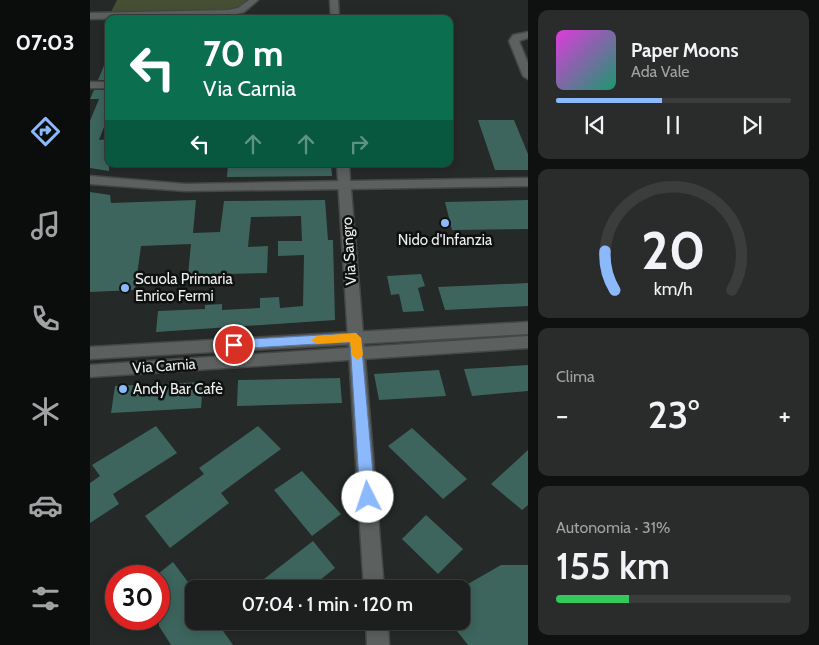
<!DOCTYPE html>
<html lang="it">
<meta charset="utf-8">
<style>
body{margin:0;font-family:Cabin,sans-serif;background:#292c2a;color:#f1f3f6;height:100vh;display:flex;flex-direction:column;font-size:19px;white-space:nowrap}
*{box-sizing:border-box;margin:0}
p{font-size:16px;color:#a0a2a4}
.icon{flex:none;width:28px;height:28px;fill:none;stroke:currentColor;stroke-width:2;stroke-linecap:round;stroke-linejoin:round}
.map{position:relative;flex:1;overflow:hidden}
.side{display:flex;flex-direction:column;gap:10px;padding:10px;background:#0f1110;width:291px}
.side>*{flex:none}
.top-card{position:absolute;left:15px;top:15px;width:348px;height:152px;border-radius:10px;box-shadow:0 2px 12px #0003,0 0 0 1px #3a3d3b;background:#0b6e4f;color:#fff;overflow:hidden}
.speed{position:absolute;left:15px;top:565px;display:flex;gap:10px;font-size:25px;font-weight:700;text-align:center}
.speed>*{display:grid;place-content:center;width:65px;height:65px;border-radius:50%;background:#1c1f1d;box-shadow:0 2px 12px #0003,0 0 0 1px #3a3d3b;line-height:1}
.speed .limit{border:8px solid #d22;background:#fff;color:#111}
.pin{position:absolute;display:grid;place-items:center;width:42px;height:42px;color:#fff;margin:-21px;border:2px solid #fff;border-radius:50%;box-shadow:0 1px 5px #0007}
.me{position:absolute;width:55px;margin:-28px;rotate:356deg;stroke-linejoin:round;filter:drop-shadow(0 0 4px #0008)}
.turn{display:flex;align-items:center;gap:18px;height:105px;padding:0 15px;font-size:22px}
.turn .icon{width:65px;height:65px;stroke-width:2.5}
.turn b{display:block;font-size:35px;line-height:42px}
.lanes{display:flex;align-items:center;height:48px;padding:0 15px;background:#0003;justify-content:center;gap:25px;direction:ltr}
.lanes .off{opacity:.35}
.big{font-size:38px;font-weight:600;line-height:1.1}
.side .widget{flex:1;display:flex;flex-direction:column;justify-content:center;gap:8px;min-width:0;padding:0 18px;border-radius:10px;background:#292c2a}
.side .dial{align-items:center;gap:0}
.dial svg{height:130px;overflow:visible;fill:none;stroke:#3a3d3b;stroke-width:7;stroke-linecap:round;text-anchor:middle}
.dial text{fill:#f1f3f6;stroke:none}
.song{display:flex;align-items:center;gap:15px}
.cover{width:60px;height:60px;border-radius:8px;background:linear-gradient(135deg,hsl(300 70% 55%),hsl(160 70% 35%))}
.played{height:5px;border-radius:2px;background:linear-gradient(90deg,#8bb9fc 45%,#3a3d3b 45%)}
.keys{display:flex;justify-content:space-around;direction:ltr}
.heat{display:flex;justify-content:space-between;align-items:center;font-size:28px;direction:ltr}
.charge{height:8px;border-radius:4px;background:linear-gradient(90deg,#34c759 31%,#3a3d3b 0)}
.trip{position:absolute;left:95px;top:580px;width:285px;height:50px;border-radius:10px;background:#1c1f1d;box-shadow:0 2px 12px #0003,0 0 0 1px #3a3d3b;font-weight:600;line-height:50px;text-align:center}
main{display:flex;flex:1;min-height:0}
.tabs{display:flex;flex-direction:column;width:90px;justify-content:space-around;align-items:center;background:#0b0c0c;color:#a0a2a4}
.tabs .icon{width:35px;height:35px}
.tabs .active{color:#8bb9fc}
.tabs b{font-size:22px;color:#f1f3f6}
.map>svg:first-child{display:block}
.green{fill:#464f33}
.building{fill:#3d655d}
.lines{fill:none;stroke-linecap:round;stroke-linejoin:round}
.street-casing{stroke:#444746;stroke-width:3}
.secondary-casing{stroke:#444746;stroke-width:3}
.street{fill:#5c605e;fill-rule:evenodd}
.secondary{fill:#5c605e;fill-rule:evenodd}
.route{fill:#8bb9fc;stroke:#5a78a4}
.slow{fill:#f59e0b}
.poi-dot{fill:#8bb9fc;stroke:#0f1110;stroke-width:2}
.labels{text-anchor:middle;stroke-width:5;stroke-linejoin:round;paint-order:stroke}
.poi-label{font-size:15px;fill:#eef0ef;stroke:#0f1110;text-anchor:start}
.street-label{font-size:15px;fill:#eef0ef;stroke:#0f1110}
</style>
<main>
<nav class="tabs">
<b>07:03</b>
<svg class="icon active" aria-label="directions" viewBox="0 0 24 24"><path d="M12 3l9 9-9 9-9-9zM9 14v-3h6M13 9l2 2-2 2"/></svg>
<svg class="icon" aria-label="music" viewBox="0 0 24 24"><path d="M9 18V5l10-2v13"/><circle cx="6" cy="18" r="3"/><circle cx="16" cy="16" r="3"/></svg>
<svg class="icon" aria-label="phone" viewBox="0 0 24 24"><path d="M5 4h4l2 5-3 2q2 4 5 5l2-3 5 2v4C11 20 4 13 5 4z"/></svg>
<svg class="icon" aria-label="climate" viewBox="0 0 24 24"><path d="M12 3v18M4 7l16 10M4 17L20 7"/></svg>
<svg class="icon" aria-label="car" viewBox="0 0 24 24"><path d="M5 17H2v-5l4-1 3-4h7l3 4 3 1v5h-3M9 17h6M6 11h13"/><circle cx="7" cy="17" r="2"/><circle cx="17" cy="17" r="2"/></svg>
<svg class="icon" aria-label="filters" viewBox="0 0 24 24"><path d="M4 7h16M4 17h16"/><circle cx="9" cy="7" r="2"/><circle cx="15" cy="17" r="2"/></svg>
</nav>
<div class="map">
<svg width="438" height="645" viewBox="0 0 438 645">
<rect width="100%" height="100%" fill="#252927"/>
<path class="green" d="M27 0H163L145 10 137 12H21Z"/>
<path class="building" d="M18 56 19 80H8Z
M4 90H19V114L9 140 19 139V171L0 168V121L9 99H0Z
M388 120H424L438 154V170H405Z
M138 164H241L242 176 137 177Z
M0 192 20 195 21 203 106 200 103 233 130 232 134 201 235 200 238 240H243L245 320 66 332 68 311 115 309V305L132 304V310L170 308V298L189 297 190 308 213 306 214 255 188 256V241H212L211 216 161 217 158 247 178 246 177 273 98 275 101 244 51 246 45 290 0 292Z
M438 200V229L362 230 355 202Z
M331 274 335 286 328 288 334 311 313 312 309 294 301 295 297 276Z
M438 283V306L355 310 348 287Z
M438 365V391L382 396 374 369Z
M349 370 356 396 289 400 284 374Z
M250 378 252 403 147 406 148 380Z
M113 382 111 408 21 413 25 386Z
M66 426 87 453 23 494 29 504 0 523V483L10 476 2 465Z
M168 426 191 449 131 493 139 503 80 548 55 516 114 474 109 468Z
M322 428 377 479 353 499 298 446Z
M438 450V505L432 510 401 484Z
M212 471 251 514 222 536 184 490Z
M336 515 373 549 348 574 312 539Z
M223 541 245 568 219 589H161Z
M83 562 104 590V621H126L143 645H81L69 626V573Z
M411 565H438V645H378L359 621H371V588Z"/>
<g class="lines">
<defs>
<path id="street" d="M159 0H168L154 12 139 16 0 19V13L139 10 148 8Z
M240 0H248L249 19H241Z
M438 32V38L429 41 438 63V79L433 76 419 41 423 35Z
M0 82H19V88H0Z
M247 164H259L260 181 438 178V186L261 189 294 589H274Z
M276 621H298L299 645H277Z"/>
<path id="secondary" d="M0 176 95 184 255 181 261 185 255 189 95 191 0 184Z
M438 322V334L0 359V347Z
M438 336V348L0 377V365Z"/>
</defs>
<use href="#street" class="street-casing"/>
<use href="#secondary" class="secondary-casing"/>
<use href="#street" class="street"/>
<use href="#secondary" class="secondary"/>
</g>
<path class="route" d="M266 333 271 338 285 497 282 502 278 503 273 502 270 497 260 342 144 349 139 345 144 340Z"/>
<path class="slow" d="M266 333 271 338 273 355 268 360 262 355 260 342 227 344 221 340 227 336Z"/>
<g class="poi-dot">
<circle cx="355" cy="223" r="5"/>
<circle cx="35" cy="288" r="5"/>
<circle cx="33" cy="389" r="5"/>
</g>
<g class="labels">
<g class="poi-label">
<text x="355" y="245" text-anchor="middle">Nido d'Infanzia</text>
<text x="45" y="284">Scuola Primaria<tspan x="45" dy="17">Enrico Fermi</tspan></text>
<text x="43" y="394">Andy Bar Cafè</text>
</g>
<g class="street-label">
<text transform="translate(259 251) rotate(-94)" y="5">Via Sangro</text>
<text transform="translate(74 366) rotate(-4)" y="5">Via Carnia</text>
</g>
</g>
</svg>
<div class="speed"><div class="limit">30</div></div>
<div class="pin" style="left:144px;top:345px;background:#d93025"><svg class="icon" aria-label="arrive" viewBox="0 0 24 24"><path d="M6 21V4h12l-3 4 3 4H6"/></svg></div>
<svg class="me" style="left:278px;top:497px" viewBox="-20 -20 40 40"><circle r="19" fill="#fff"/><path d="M0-13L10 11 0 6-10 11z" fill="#8bb9fc"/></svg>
<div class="trip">07:04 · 1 min · 120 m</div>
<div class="top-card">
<div class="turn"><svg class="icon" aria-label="left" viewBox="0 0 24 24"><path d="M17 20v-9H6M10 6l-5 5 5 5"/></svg><div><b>70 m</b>Via Carnia</div></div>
<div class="lanes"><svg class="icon" aria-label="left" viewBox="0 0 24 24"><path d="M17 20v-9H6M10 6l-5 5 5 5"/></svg><svg class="icon off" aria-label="ahead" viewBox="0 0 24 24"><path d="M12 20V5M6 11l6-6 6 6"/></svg><svg class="icon off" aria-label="ahead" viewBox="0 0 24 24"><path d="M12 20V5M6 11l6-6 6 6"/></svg><svg class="icon off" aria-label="right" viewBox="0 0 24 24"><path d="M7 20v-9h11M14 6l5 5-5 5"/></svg></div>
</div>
</div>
<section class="side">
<div class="widget">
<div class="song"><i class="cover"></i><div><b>Paper Moons</b><p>Ada Vale</p></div></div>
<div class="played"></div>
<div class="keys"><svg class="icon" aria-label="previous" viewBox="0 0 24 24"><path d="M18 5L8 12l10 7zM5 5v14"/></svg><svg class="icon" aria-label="pause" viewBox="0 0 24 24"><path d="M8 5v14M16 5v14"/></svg><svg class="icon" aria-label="next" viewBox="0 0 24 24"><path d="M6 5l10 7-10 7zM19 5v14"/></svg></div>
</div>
<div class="widget dial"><svg viewBox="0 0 100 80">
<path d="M14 69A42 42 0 1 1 86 69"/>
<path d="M14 69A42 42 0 0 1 8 45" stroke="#8bb9fc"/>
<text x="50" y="56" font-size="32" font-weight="700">20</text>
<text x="50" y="72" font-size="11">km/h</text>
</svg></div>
<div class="widget"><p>Clima</p>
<div class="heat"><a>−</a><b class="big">23°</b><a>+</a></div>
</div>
<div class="widget"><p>Autonomia · 31%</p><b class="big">155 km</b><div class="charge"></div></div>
</section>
</main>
